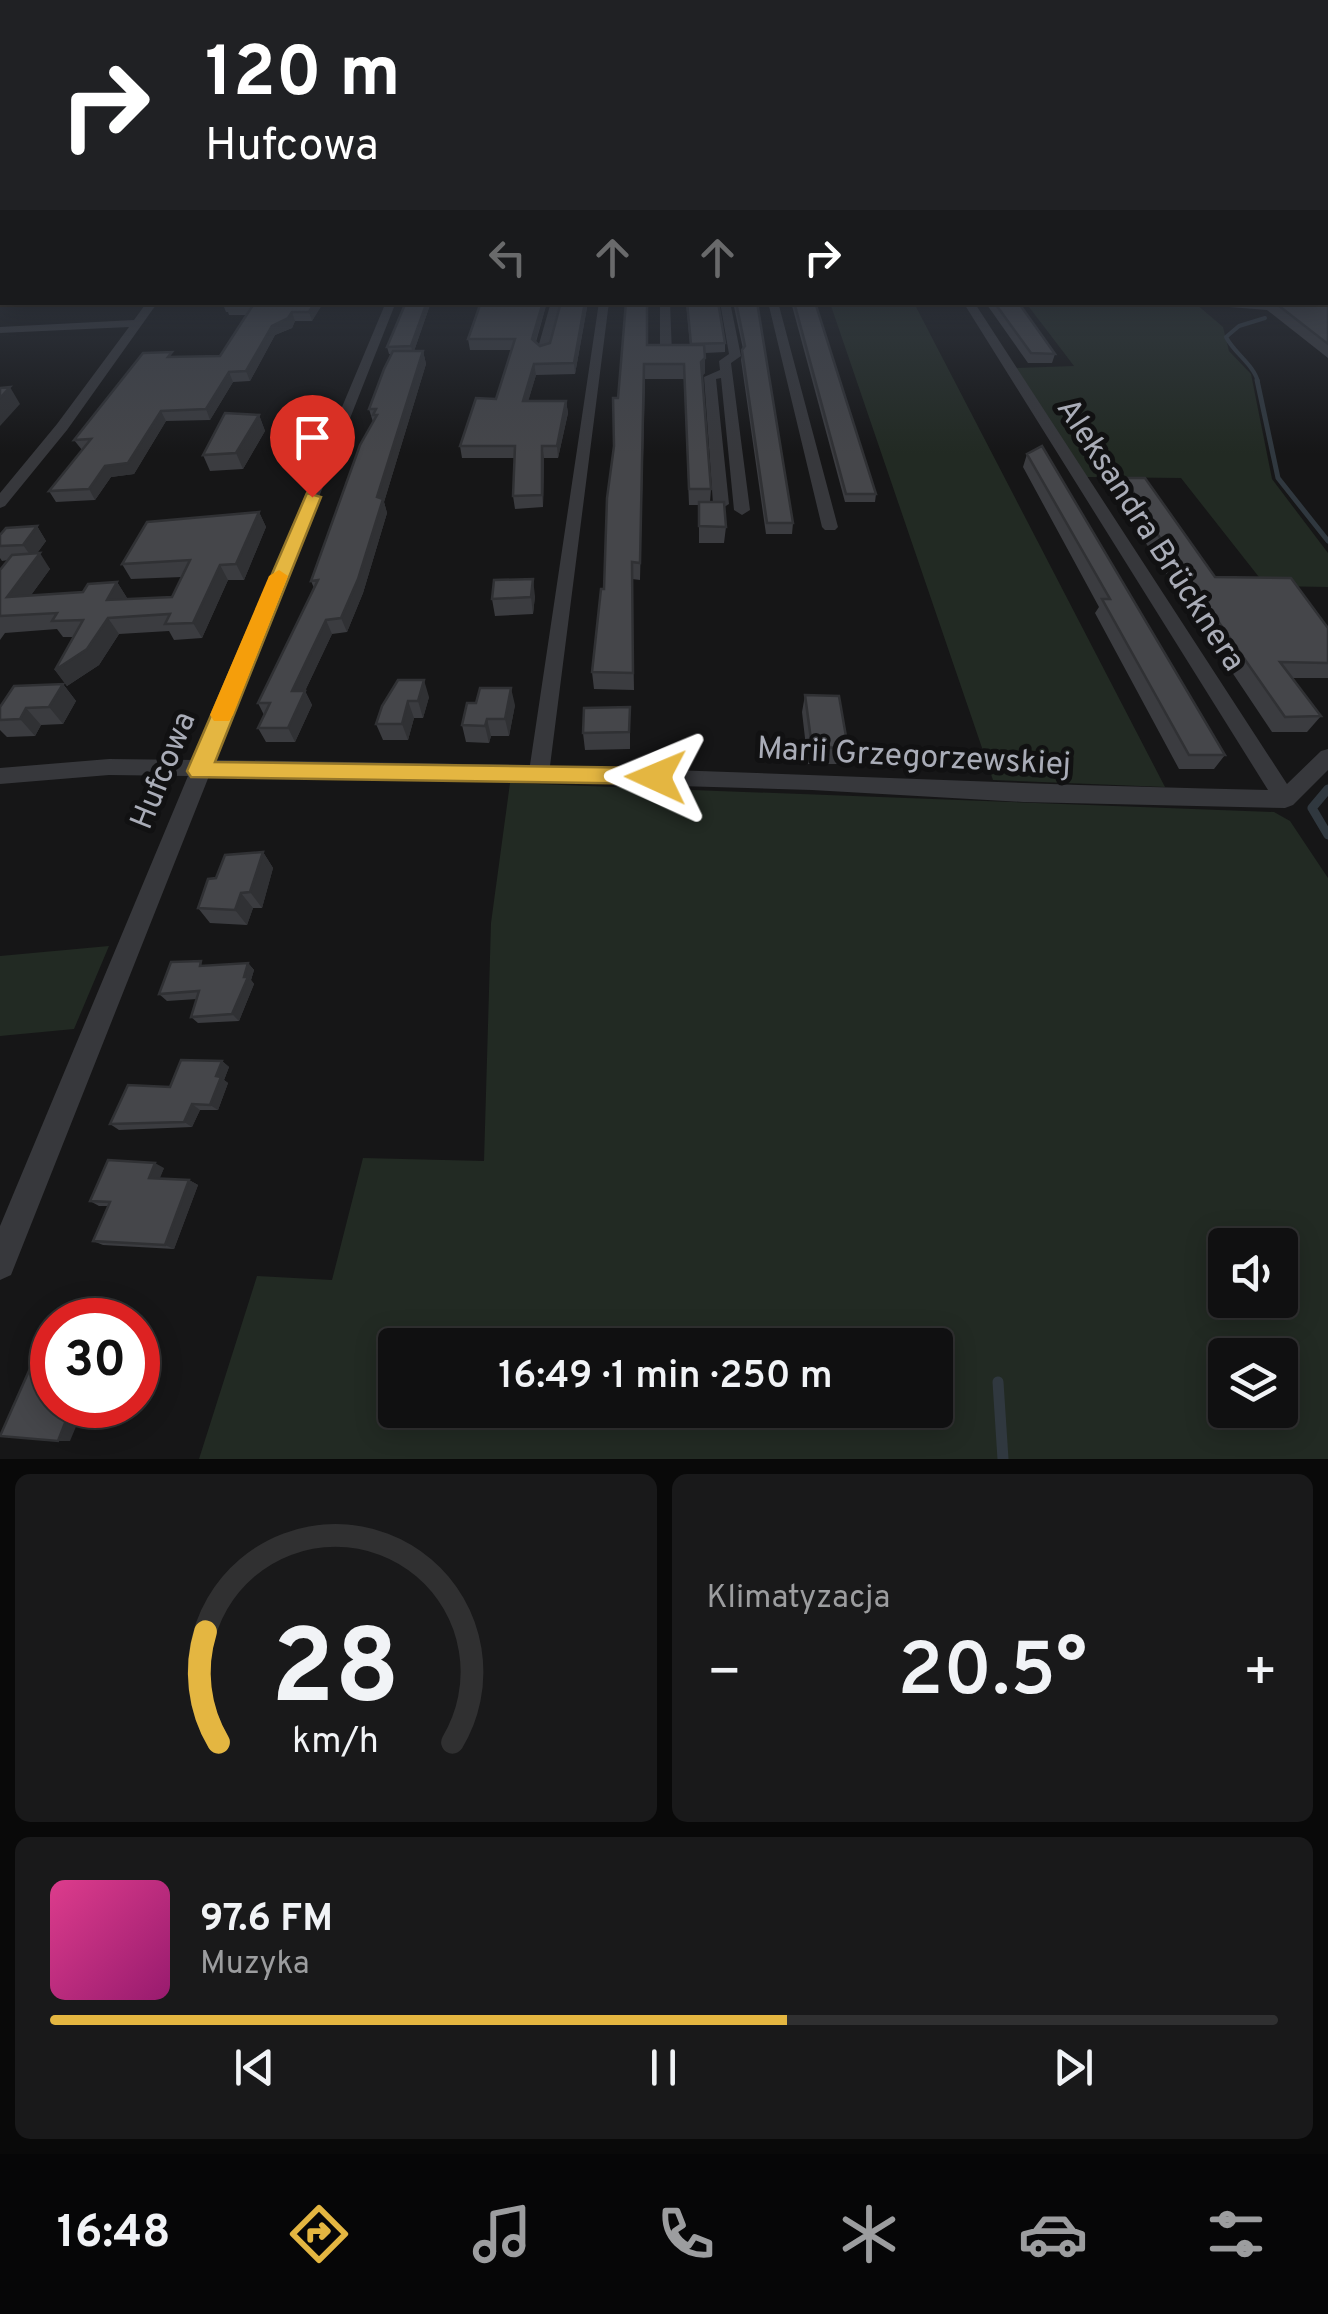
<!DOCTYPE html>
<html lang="pl">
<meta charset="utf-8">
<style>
body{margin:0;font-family:Overpass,sans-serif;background:#19191a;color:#f1f3f6;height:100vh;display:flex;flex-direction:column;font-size:38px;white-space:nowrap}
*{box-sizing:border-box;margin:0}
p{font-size:32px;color:#9c9d9f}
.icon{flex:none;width:55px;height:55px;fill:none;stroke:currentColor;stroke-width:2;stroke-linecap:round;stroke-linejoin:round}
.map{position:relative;height:1459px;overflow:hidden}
.panel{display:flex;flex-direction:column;gap:15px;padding:15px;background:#090909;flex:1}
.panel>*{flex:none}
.banner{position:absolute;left:0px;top:0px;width:1330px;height:305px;box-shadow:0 5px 25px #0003,0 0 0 2px #303031;background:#202124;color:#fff;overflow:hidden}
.fabs{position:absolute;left:1208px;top:1228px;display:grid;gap:20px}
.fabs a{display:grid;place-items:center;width:90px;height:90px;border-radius:10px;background:#101011;box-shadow:0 5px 25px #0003,0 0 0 2px #303031;font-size:50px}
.speed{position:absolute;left:30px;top:1298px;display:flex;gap:20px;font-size:50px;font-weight:700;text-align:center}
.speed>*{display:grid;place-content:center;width:130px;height:130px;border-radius:50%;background:#101011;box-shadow:0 5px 25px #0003,0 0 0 2px #303031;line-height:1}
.speed .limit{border:15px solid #d22;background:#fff;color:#111}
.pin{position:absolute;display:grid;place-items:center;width:85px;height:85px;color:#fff;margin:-102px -42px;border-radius:50% 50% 50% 0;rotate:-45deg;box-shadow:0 0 10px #0007}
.pin .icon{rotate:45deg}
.me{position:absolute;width:110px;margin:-55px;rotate:271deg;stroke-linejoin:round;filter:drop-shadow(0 0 8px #0008)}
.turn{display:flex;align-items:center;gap:35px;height:210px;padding:0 40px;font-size:45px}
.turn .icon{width:130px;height:130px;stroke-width:2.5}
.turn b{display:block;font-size:70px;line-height:85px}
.lanes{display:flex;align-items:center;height:95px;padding:0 40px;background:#0003;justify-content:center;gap:50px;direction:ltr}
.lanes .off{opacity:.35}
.big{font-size:75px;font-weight:600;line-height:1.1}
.panel .widget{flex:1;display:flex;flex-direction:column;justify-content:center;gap:15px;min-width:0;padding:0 35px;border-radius:15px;background:#19191a}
.panel .dial{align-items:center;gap:0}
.dial svg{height:260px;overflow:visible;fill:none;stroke:#303031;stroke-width:7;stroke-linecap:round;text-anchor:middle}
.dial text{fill:#f1f3f6;stroke:none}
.song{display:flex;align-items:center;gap:30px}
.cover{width:120px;height:120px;border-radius:15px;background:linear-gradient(135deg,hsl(330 70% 55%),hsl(320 70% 35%))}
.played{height:10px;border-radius:5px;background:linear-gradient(90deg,#e4b641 60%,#303031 60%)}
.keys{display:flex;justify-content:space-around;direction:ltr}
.heat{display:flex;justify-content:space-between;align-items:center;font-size:55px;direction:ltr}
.panel .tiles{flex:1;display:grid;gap:15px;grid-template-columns:1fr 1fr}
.widget:last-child{grid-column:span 2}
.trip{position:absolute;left:378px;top:1328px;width:575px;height:100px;border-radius:10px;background:#101011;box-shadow:0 5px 25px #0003,0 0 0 2px #303031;font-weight:600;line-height:100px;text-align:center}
.menu{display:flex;height:160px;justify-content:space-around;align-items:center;background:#060607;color:#9c9d9f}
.menu .icon{width:70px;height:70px}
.menu .active{color:#e4b641}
.menu b{font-size:45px;color:#f1f3f6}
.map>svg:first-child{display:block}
.green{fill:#222a23;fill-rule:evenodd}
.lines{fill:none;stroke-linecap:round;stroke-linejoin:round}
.stream-far3{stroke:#30383f;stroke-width:4}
.stream-far2{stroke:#30383f;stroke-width:5}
.stream-far1{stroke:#30383f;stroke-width:9}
.stream{stroke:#30383f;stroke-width:11}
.street{fill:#37383c;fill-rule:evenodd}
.wall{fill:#3b3c40}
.shaded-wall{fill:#303134}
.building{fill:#45464a;stroke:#303134;stroke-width:2.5}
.route{fill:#e4b641;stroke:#94762a;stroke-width:2.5}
.slow{fill:#f59e0b}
.labels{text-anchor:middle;stroke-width:10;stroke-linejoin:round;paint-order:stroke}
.street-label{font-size:32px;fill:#a9acb7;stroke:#111112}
</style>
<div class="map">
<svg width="1328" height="1459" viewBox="0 0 1328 1459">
<rect width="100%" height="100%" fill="#161617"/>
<path class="green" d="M830 303H914L1165 787 993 780Z
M1026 303H1195L1223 327 1229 351 1251 374 1272 479 1328 553V587L1266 586 1181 478 1086 477 1015 368 1074 366Z
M510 783 1274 812 1290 821 1328 878V1459H199L257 1276 332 1280 363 1158 484 1161 491 923ZM1225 1245H1280V1300H1225ZM395 1345H935V1410H395ZM1225 1355H1280V1410H1225Z
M109 946 74 1029 0 1036V956Z"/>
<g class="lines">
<path class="stream-far3" d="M1258 382C1254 365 1234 353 1226 337L1239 326 1265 318"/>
<path class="stream-far2" d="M1257 380 1278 478 1328 541"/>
<path class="stream-far1" d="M1328 789 1312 808 1328 835"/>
<path class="stream" d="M998 1382 1003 1459"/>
<path class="street" d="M147 302H158L67 430 5 506 0 508V493L57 424 129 327 0 333V327L134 320Z
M386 302H396L215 760 530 765 599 302H609L550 766C790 773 1029 785 1268 790L963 302H974L1287 784 1321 751 1328 749V770L1293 805 1285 808 1023 802 812 790 475 780 209 776 11 1275 0 1280V1226L188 776 109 775 0 784V768L109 759 194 760Z
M551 302H561L549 351 543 354 537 351Z
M660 302H670L672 354 666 358 660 354Z
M720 302H730L741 356 731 363 750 510 742 515 734 510 721 378 716 379 729 504 721 509 713 504 704 377 720 370 719 361 729 354Z
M768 302H778L838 527 835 530H825L822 527Z"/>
</g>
<path class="wall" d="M0 250H2V292H0Z
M1328 250V358L1267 310 1217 306 1213 302H1328Z
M222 302 322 303 312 321H295L292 328 275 335 250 381 233 382 210 420 166 421 134 474 111 477 95 500 56 502 49 491 82 450 74 440 174 357 220 356 247 315H229L228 312H226Z
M406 302H431L414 351H423L426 364 384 502 387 513 363 593 347 632 332 634 305 691 312 705 295 742H266L258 728 264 715 258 703 314 588 311 581 373 422 369 409 392 354H389L387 347Z
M481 302H547L536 342 540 346 550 343 561 302H588L575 374 536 375 528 401H566L568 413 558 458H544L543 507 515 509 513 496 515 458H462L460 446 496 399 512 350H470L468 339Z
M686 302H718L725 343V352L705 353V373L702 376 711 489 710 502 726 527 724 543H699V505H689L684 379H645L640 580 632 579 634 690 594 689 592 672 604 589 618 398 647 345H690Z
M733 302H757L793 523 792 534H766L741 360 743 349Z
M791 302H815L876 494 875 502H845Z
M985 302H1018L1055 354 1052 363H1028Z
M259 415 265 431 243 469 210 471 203 455Z
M1027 454 1225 755 1214 769H1179L1095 613 1099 607 1023 467Z
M1123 478 1215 577 1328 628V678H1292L1321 716 1307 732H1272L1121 506 1123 502 1116 493Z
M259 512 266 527 244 580H228L202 638 174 640 169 631 119 634 99 665 67 686 55 670 73 637H63L57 629 5 633 0 640V570L8 560 2 561 0 558V535L37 526 46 541 37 553 50 569 31 595 83 592 117 582 127 598 126 599 172 597 182 577 131 579 122 564Z
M535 596 533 614 495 616 492 599Z
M63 684 76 701 63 724 41 725 35 736 7 737 0 730V707Z
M805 695 848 748 844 764H808L802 712Z
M429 697 423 718H414L408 740H383L376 724 382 706Z
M515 705 509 736H491L489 743 466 742 462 725Z
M630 724V749L585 750 583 733Z
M263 852 273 868 262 908H253L247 925 210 923 198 908 216 878Z
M248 963 254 970 251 980 254 984 239 1021 198 1023 191 1017 197 999 167 1001 159 994 206 966Z
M222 1061 229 1067 224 1080 228 1083 218 1110H200L192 1127 119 1130 110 1124 170 1087Z
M164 1168 159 1179 189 1180 198 1185 174 1249 103 1245 93 1241 108 1206H99L90 1201Z"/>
<path class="shaded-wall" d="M315 302H324L312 321 309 312Z
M427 302H431L413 354 411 346Z
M543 302H547L533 350 532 339Z
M585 302H588L575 374 574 363Z
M292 312 295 321 292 328 275 335 250 381 246 371 272 326Z
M423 351 426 364 384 502 387 513 363 593 347 632 341 618 377 497Z
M705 358V373L700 377 701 362Z
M534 364 536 375 525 412 523 401Z
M229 372 233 382 210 420 206 409Z
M10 387 20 404 0 426V398Z
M566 401 568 413 558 458 557 446Z
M161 411 166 421 134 474 111 477 95 500 89 489 105 466Z
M259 415 265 431 243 469 236 453Z
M542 446 544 458 543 507 542 495Z
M259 512 266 527 244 580 236 564Z
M37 526 46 541 33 559 23 545Z
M40 553 50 569 19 612 7 597Z
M220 565 228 580 202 638 193 623Z
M533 579 535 596 533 614 531 597Z
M117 582 127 598 117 616 107 600Z
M108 618 119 634 99 665 67 686 55 670Z
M326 620 332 634 305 691 312 705 295 742 288 728 292 691Z
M424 680 429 697 423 718 418 701Z
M63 684 76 701 63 724 49 707Z
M511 688 515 705 509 736 505 719Z
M408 701 414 718 408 740 402 724Z
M26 708 41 725 35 736 20 719Z
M487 719 491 736 489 743 485 726Z
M263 852 273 868 262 908 250 892Z
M241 893 253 908 247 925 235 910Z
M248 963 254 970 251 980 254 984 239 1021 232 1014Z
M222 1061 229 1067 224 1080 228 1083 218 1110 210 1105 216 1076Z
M192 1104 200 1110 192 1127 184 1122Z
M155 1163 164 1168 158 1183 149 1178Z
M189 1180 198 1185 174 1249 165 1245Z
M72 1405H85L70 1441H58Z"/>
<path class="building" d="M0 250H2V271H0Z
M1328 250V344L1274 302H1328Z
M228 302H315L309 312H292L288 318 272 326 246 371 229 372 206 409 161 411 128 463 105 466 89 489 49 491 91 439 74 440 143 353 172 352 168 357 220 356 253 305 226 306Z
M406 302H427L411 346 387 347Z
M481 302H543L532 339 540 346 550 343 561 302H585L574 363 534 364 523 401H566L557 446H542V495L513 496 515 446H460L476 398 496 399 515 339H468Z
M626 302H647V345H704L705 358 701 362 711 489H689L684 364H644L640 563 632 562 633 673 592 672 601 589H604L607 498 614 446 613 398H618Z
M687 302H718L725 343 691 344Z
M736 302H757L793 523H767L742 350 745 346Z
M794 302H815L876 494H846Z
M994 302H1018L1055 354 1031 353Z
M393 351H423L377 497 383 499 358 579 341 618 326 620 292 691H305L288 728H258L270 703H258L318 580 311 581 360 445 377 415H373L376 409H369L384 369Z
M10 387 0 398V388Z
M225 413 259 415 236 453 203 455Z
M1042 446 1225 755H1189L1102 599H1110L1027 454Z
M1123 478H1145L1215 577 1291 578 1328 628V663L1280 662 1321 716 1285 717 1128 492H1133Z
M699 502H724L726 527 699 526Z
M259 512 236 564 220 565 193 623 165 624 170 614 108 618 87 649 55 670 83 620 52 621 57 613 0 616V570L12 555 40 553 7 597 83 592 88 584 117 582 107 600 172 597 190 560 122 564 147 522Z
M37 526 23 545 0 546V535L6 528Z
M533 579 531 597 492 599 494 580Z
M398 680H424L418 701H408L402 724H376L382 706Z
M63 684 49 707 26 708 20 719 0 720V707L14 686Z
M480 688H511L505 719H487L485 726 462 725 467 703H476Z
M805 695 839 696 848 748 812 747Z
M630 707 629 732 583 733 584 708Z
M263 852 250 892 241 893 235 910 198 908 208 879 216 878 225 855Z
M201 961 200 966 248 963 244 977H248L232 1014 191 1017 199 991 159 994 171 962Z
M181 1060 222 1061 216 1076 221 1077 210 1105 192 1104 184 1122 110 1124 128 1085 170 1087Z
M108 1160 155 1163 149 1178 189 1180 165 1245 93 1241 110 1202 90 1201Z
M48 1328H52V1405H72L58 1441 0 1436Z"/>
<linearGradient id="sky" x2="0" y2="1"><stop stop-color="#0c0c0d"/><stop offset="0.55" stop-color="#363c47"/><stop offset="1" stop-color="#363c47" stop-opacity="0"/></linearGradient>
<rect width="1328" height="454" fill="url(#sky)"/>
<path class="route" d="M307 493 321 497 215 762 656 768 664 771 667 777 664 784 191 777 187 771Z"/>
<path class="slow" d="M279 570 288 576 233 715 229 721H214L210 715 269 576Z"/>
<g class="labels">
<g class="street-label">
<text transform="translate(1152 534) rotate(57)" y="11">Aleksandra Brücknera</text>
<text transform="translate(914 755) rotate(3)" y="11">Marii Grzegorzewskiej</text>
<text transform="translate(162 770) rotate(-68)" y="11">Hufcowa</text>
</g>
</g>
</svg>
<div class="fabs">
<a><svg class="icon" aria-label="sound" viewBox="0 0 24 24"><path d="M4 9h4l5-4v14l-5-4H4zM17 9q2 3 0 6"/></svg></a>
<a><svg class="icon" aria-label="layers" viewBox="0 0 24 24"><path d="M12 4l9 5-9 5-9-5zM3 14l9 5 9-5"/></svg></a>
</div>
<div class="speed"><div class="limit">30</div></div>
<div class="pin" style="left:312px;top:497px;background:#d93025"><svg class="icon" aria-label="arrive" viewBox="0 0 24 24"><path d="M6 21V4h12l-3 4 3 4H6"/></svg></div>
<svg class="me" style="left:656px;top:777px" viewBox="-20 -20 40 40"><path d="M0-17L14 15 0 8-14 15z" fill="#e4b641" stroke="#fff" stroke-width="4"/></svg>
<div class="trip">16:49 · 1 min · 250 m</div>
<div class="banner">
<div class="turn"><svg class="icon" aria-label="right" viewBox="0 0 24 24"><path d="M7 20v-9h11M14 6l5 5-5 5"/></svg><div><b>120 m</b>Hufcowa</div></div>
<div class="lanes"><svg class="icon off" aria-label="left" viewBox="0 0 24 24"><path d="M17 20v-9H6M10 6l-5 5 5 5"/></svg><svg class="icon off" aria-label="ahead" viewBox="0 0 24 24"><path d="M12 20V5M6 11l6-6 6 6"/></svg><svg class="icon off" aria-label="ahead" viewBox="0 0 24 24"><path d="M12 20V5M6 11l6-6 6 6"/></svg><svg class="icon" aria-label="right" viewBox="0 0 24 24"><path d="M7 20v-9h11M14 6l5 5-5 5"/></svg></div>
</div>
</div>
<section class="panel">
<div class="tiles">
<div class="widget dial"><svg viewBox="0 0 100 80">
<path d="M14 69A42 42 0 1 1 86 69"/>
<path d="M14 69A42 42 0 0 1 10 35" stroke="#e4b641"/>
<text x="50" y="56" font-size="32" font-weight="700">28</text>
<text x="50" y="72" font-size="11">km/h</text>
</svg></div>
<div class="widget"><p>Klimatyzacja</p>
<div class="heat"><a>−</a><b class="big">20.5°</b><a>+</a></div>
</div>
<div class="widget">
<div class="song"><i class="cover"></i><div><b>97.6 FM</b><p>Muzyka</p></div></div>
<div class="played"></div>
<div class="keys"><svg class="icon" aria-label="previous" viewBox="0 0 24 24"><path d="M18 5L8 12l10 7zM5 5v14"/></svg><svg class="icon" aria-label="pause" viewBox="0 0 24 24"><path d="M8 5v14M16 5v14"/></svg><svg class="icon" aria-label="next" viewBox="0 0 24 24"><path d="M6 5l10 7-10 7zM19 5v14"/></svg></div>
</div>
</div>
</section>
<nav class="menu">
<b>16:48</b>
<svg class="icon active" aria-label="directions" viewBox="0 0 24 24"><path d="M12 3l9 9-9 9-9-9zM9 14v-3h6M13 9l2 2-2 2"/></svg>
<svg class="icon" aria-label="music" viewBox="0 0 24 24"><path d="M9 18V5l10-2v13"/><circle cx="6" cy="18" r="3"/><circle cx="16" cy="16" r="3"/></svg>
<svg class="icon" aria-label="phone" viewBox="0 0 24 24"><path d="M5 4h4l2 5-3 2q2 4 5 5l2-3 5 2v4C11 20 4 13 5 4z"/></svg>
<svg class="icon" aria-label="climate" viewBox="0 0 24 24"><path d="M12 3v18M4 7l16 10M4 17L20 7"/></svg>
<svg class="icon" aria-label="car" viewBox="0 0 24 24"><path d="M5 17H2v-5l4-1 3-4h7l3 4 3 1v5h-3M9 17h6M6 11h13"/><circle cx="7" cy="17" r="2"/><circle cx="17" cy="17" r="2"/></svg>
<svg class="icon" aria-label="filters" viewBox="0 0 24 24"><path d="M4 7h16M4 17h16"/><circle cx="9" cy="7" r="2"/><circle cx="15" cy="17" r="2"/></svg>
</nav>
